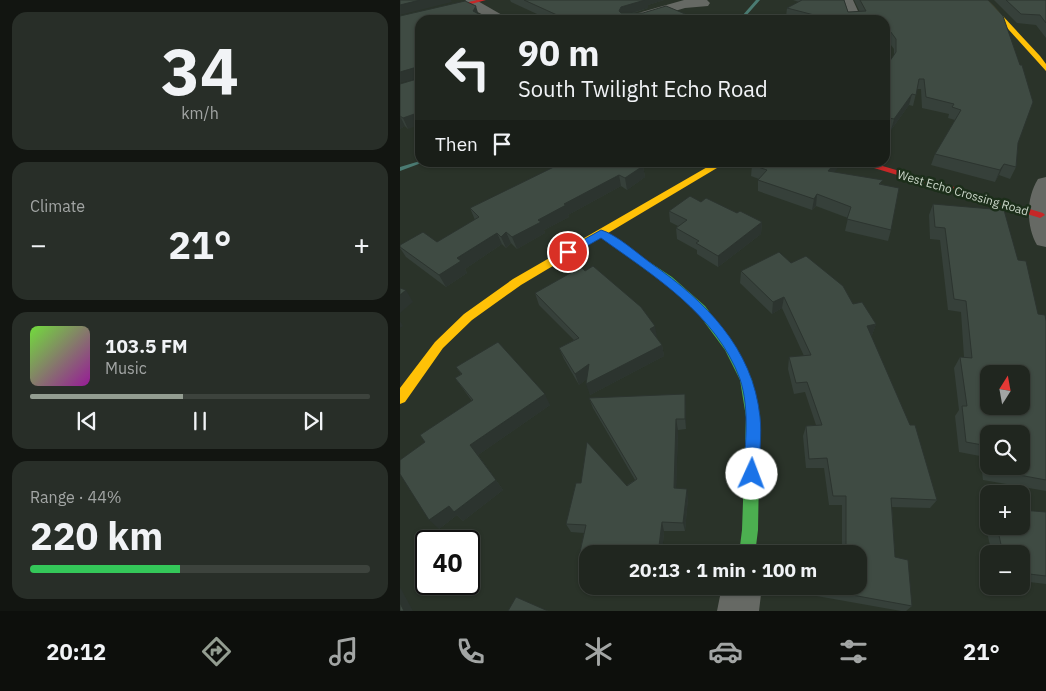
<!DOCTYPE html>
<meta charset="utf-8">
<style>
body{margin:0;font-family:"IBM Plex Sans",sans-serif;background:#282e28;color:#f1f3f6;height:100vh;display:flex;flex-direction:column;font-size:19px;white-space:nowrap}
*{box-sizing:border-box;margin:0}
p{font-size:16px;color:#a2a5a4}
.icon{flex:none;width:28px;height:28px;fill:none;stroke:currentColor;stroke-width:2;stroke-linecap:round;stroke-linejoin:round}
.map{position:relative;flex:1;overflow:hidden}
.drawer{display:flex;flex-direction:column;gap:12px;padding:12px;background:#121511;width:400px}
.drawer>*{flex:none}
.top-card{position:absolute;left:15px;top:15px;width:475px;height:152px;border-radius:15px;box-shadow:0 1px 4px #0004,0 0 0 1px #3d433d;background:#20261f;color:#f1f3f6;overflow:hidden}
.needle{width:32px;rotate:11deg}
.tools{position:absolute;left:580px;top:365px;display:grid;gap:10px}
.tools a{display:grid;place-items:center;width:50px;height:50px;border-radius:10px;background:#20261f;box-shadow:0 1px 4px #0004,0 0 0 1px #3d433d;font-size:25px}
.speed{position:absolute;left:15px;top:530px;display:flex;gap:10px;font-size:25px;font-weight:700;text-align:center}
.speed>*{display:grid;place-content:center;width:65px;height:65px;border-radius:50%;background:#20261f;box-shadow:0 1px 4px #0004,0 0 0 1px #3d433d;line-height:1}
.speed .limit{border:2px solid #111;border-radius:8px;background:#fff;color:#111}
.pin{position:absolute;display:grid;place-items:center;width:42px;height:42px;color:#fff;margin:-21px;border:2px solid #fff;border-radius:50%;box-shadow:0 1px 5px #0007}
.me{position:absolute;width:55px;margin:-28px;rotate:2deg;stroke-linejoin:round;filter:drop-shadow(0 0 4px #0008)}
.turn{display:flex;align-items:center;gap:18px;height:105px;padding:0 20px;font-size:22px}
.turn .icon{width:65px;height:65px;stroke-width:2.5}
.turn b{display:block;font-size:35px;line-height:42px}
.then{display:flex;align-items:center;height:48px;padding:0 20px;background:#0003;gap:10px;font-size:19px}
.big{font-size:38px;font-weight:700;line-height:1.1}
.drawer .tile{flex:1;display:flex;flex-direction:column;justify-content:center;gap:8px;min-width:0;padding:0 18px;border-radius:15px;background:#282e28}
.drawer .dial{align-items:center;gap:0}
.dial b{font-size:65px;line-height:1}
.song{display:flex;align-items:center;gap:15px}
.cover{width:60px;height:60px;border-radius:8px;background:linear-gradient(135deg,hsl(100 70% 55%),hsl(300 70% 35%))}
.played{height:5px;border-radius:2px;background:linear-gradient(90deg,#939d91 45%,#3d433d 45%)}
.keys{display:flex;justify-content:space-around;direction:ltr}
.heat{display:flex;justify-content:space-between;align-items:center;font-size:28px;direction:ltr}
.charge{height:8px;border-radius:4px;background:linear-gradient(90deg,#34c759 44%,#3d433d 0)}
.trip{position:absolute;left:179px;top:545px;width:288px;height:50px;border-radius:15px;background:#20261f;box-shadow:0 1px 4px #0004,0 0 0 1px #3d433d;font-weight:700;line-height:50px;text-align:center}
.tab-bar{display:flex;height:80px;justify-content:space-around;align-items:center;background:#0d0f0c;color:#a2a5a4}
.tab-bar .icon{width:35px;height:35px}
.tab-bar .selected{color:#939d91}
.tab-bar b{font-size:22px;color:#f1f3f6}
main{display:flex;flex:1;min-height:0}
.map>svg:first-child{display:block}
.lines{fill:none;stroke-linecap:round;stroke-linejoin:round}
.stream{fill:#4b7b72;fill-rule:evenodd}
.street{fill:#666964;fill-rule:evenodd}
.fast{fill:#4caf50;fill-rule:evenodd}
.slow{fill:#ffc107;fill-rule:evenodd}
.jam{fill:#c62828;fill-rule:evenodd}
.wall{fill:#36403a;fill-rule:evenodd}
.shaded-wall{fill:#2c342f}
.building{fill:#3f4b43;stroke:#2c342f;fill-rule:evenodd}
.route{fill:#1a73e8;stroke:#114b97}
.labels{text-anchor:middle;stroke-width:5;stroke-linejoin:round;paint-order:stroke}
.far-street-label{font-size:12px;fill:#cbd6c9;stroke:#1c2e1a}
</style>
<main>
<section class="drawer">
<div class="tile dial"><b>34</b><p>km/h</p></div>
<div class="tile"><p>Climate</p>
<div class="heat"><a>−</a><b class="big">21°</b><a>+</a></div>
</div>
<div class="tile">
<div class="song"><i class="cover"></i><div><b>103.5 FM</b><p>Music</p></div></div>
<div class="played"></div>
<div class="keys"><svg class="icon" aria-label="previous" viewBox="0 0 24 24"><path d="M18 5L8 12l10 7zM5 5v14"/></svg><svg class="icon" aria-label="pause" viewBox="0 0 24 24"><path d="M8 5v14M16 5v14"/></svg><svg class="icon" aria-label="next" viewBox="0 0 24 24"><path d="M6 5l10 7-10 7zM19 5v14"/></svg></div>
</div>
<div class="tile"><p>Range · 44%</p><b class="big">220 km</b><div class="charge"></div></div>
</section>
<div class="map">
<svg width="646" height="611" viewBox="0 0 646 611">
<rect width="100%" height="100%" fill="#2a3329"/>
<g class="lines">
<path class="stream" d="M356 0H360L345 17V20H341L342 16Z
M20 161V162H24L0 171V167Z"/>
<path class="street" d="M66 0H76L111 20H93L66 6 64 3Z
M284 0H307L310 3 308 6 285 8 244 20H222L224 17Z
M441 0H453L462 20H448Z
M646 177V247L637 245C626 226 626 198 638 179Z
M322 586H362L359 611H317Z"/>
<path class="fast" d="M201 230 272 277 305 306 334 344 352 380 360 417 358 530 355 554H339L342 530 346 417 340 380 325 350 297 312 264 283 198 235 196 233 198 231Z"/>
<path class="slow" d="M582 0H588L640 56 646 64V71Z
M316 162H327L121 285 72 320 43 348 5 402 0 404V388L35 342 64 314 113 279Z"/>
<path class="jam" d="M77 0H86L0 23V19Z
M454 162H469L643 213 645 215 640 218 637 217Z"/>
</g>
<path class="wall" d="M110 0H264L248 5V8L234 13 290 16V20H150L111 2Z
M393 0H444L448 12H460L454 0H588L618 143 616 167 610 179 599 175 595 182 531 165 535 154 555 120 548 118 549 114 522 108 521 89H517L513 106 509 105 491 130 486 129 494 56V49L485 37V20H397L386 17 387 8 399 2Z
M594 0H646V38L636 25 617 23Z
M65 1 8 129 5 126 0 129V84L17 79Z
M352 165 435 172 482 184 491 230 488 241 445 231 448 218 416 206 412 210 358 191V180L359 179 351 176Z
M243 166 245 177 227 190 221 186 168 215 169 217 144 230 145 233 117 249 111 243 106 248 102 244 65 269 67 273 46 287 6 257 0 248V245L37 242 75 220 70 208Z
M301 202 362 222 361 234 318 267 297 254V250L277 239 276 228 278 226 270 222 269 211Z
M533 204 618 260 638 314 646 321V491L583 480 580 456 559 452 555 416 559 410 554 368 560 357H564L561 312 548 310 540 240 530 239 529 215ZM589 434 621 466H589Z
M391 263 453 304 476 324 472 335 471 336 537 500 530 508 492 507 495 557 512 606 506 611H501L400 593 401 586H458V554H403L405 547 442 553V505H429L424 468H406L403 436 406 426 416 425 405 392 394 394 388 369 389 357 404 356 382 308 372 314 340 283 341 271Z
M135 293 257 337H256L262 345 264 356 190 395 187 379 179 385 164 359 159 348 174 340 139 305Z
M56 367 150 405 78 455 103 490 63 521 57 515 39 529 72 401 55 378 61 374Z
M189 398 286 405V429L278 430 276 488 288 498 285 531H264L262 554H188V560H185L180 552 184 533 171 532 166 524 235 480 193 408Z
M589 510V526H621L646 512V584L621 581V554H592L583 515Z"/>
<path class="shaded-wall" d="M20 0H51L52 2 0 15V5Z
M243 0H264L248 5V8L222 16 219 11 221 7Z
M76 6 79 16 73 11Z
M290 16V20H278Z
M17 67 20 78 0 83V72Z
M512 94 509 105 491 130 494 119Z
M20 112V125L8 129 3 118Z
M0 116 5 126 0 129Z
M489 118 486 129 485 131V124Z
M436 162H443L426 182 428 171Z
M604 164 599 175 595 182 600 170Z
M243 166 245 177 227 190 225 178Z
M219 175 221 186 168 215 169 217 144 230 145 233 117 249 112 237 164 204Z
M417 194 416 206 412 210 414 199Z
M362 222 361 234 318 267V256Z
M106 232 111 243 106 248 101 237Z
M97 233 102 244 65 269 67 273 46 287 39 275 57 258Z
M6 290 13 302 0 313V295Z
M384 297 382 308 372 314 373 302Z
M0 321 3 326 0 328Z
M476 324 472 335 463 338 467 326Z
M255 326 257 337 252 340 250 329Z
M262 345 264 356 190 395 186 384Z
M189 364 193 375 179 385 175 374Z
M145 394 150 405 78 455 103 490 63 521 57 515 39 529 29 520 49 506 70 445Z
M285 394 286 405V429L285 419Z
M276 419 278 430 276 497 274 488Z
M287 489 288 498 285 531 283 523Z
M262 522 264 531 262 554H258Z
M0 587 13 611H4L0 603Z"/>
<path class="building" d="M0 0H20L0 5Z
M124 0H245L221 7 219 11 221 13H243L266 6 290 16 278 20H168Z
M402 0H444L448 12 466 11 460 0H588L603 16 620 65H622L633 102 618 143 616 167 604 164 600 170 535 154 561 110 552 107 554 104 526 97 524 79H519L516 95 512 94 494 119 489 118 485 124V68L496 52V39L485 24V20H411L418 16 387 8Z
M606 0H646V23L640 15 621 14Z
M65 1 76 6 73 11 90 20H20V112L3 118 0 116V84L17 79V67L0 72V16Z
M164 162H237L243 166 225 178 219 175 164 204 166 205 138 220 141 222 112 237 106 232 101 237 97 233 57 258 61 261 39 275 0 247V245L23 232 37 242 79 217 70 208Z
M354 162H436L428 171 483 180 479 184 499 188 491 230 447 219 451 207 417 194 414 199 358 180 367 170 352 165Z
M290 196 301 202 306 198 337 213 340 211 362 222 318 256 296 243 299 241 276 228 287 220 269 211Z
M533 204 604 210 618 260 626 261 638 314 645 315 646 321V480L592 470 591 466H621V434H589V448L588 446 566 442 562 406H567L560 357 572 358 566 301 554 299 545 228 535 227ZM589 374H621V406H589Z
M379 252 391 263 406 256 443 286 453 304 462 302 476 324 467 326 510 425H515L537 500 491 498 495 557 508 560 512 606 403 586H458V554H446V496H433L427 458 409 459 406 426 422 425 407 382 396 383 389 357 411 355 384 297 373 302 341 271Z
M193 266 241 307 255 326 250 329 262 345 186 384 189 364 175 374 159 348 179 338 135 293 181 267 185 271Z
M0 288 6 290 0 295Z
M98 342 145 394 70 445 96 480 54 512 49 506 29 520 0 474V460L25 442 20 435 73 400 55 378 62 374 56 367Z
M285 394V419H276L274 488 287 489 283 523 262 522 258 554H197V553L180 552 186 525 166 524 176 483H181L187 442 227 486 237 479 189 398Z
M621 510 646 512V576L621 573V554H603L597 526H621Z
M405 547 445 554H405Z
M116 597 148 611H108Z
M0 603 4 611H0Z"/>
<path class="route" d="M201 230C216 234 238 254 252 264 305 301 353 348 360 417 362 435 359 455 359 474L357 479 352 481 346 479 344 474C345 443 350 409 340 379 316 314 254 276 201 238L171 255H164L162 252Z"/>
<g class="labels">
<g class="far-street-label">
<text transform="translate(563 193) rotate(16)" y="4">West Echo Crossing Road</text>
</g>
</g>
</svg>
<div class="tools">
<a><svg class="needle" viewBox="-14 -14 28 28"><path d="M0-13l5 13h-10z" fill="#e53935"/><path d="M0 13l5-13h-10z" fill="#a2a5a4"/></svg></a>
<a><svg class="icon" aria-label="search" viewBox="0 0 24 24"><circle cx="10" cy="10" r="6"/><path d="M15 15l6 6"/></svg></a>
<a>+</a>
<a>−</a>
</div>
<div class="speed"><div class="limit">40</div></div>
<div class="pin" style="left:168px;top:252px;background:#d93025"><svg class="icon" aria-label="arrive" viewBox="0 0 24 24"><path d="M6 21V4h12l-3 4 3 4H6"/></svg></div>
<svg class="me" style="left:352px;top:474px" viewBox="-20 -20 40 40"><circle r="19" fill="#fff"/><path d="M0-13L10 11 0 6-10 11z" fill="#1a73e8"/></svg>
<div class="trip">20:13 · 1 min · 100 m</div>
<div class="top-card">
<div class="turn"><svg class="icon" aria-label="left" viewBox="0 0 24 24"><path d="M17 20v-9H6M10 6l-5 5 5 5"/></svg><div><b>90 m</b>South Twilight Echo Road</div></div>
<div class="then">Then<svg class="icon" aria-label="arrive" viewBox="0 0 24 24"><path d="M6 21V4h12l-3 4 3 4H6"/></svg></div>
</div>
</div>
</main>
<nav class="tab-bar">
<b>20:12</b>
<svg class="icon selected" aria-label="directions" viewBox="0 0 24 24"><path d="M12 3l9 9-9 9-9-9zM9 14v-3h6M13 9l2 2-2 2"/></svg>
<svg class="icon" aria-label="music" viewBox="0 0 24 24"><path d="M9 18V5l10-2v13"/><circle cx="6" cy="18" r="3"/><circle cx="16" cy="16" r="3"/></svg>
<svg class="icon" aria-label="phone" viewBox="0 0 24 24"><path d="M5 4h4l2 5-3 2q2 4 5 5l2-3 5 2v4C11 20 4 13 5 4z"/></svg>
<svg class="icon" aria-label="climate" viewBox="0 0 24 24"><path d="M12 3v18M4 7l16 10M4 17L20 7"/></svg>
<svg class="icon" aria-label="car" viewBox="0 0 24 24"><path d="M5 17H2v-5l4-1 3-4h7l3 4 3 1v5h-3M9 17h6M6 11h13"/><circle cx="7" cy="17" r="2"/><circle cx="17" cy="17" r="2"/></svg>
<svg class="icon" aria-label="filters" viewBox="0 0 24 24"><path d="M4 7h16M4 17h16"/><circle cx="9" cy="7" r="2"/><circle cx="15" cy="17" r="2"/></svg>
<b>21°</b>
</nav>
